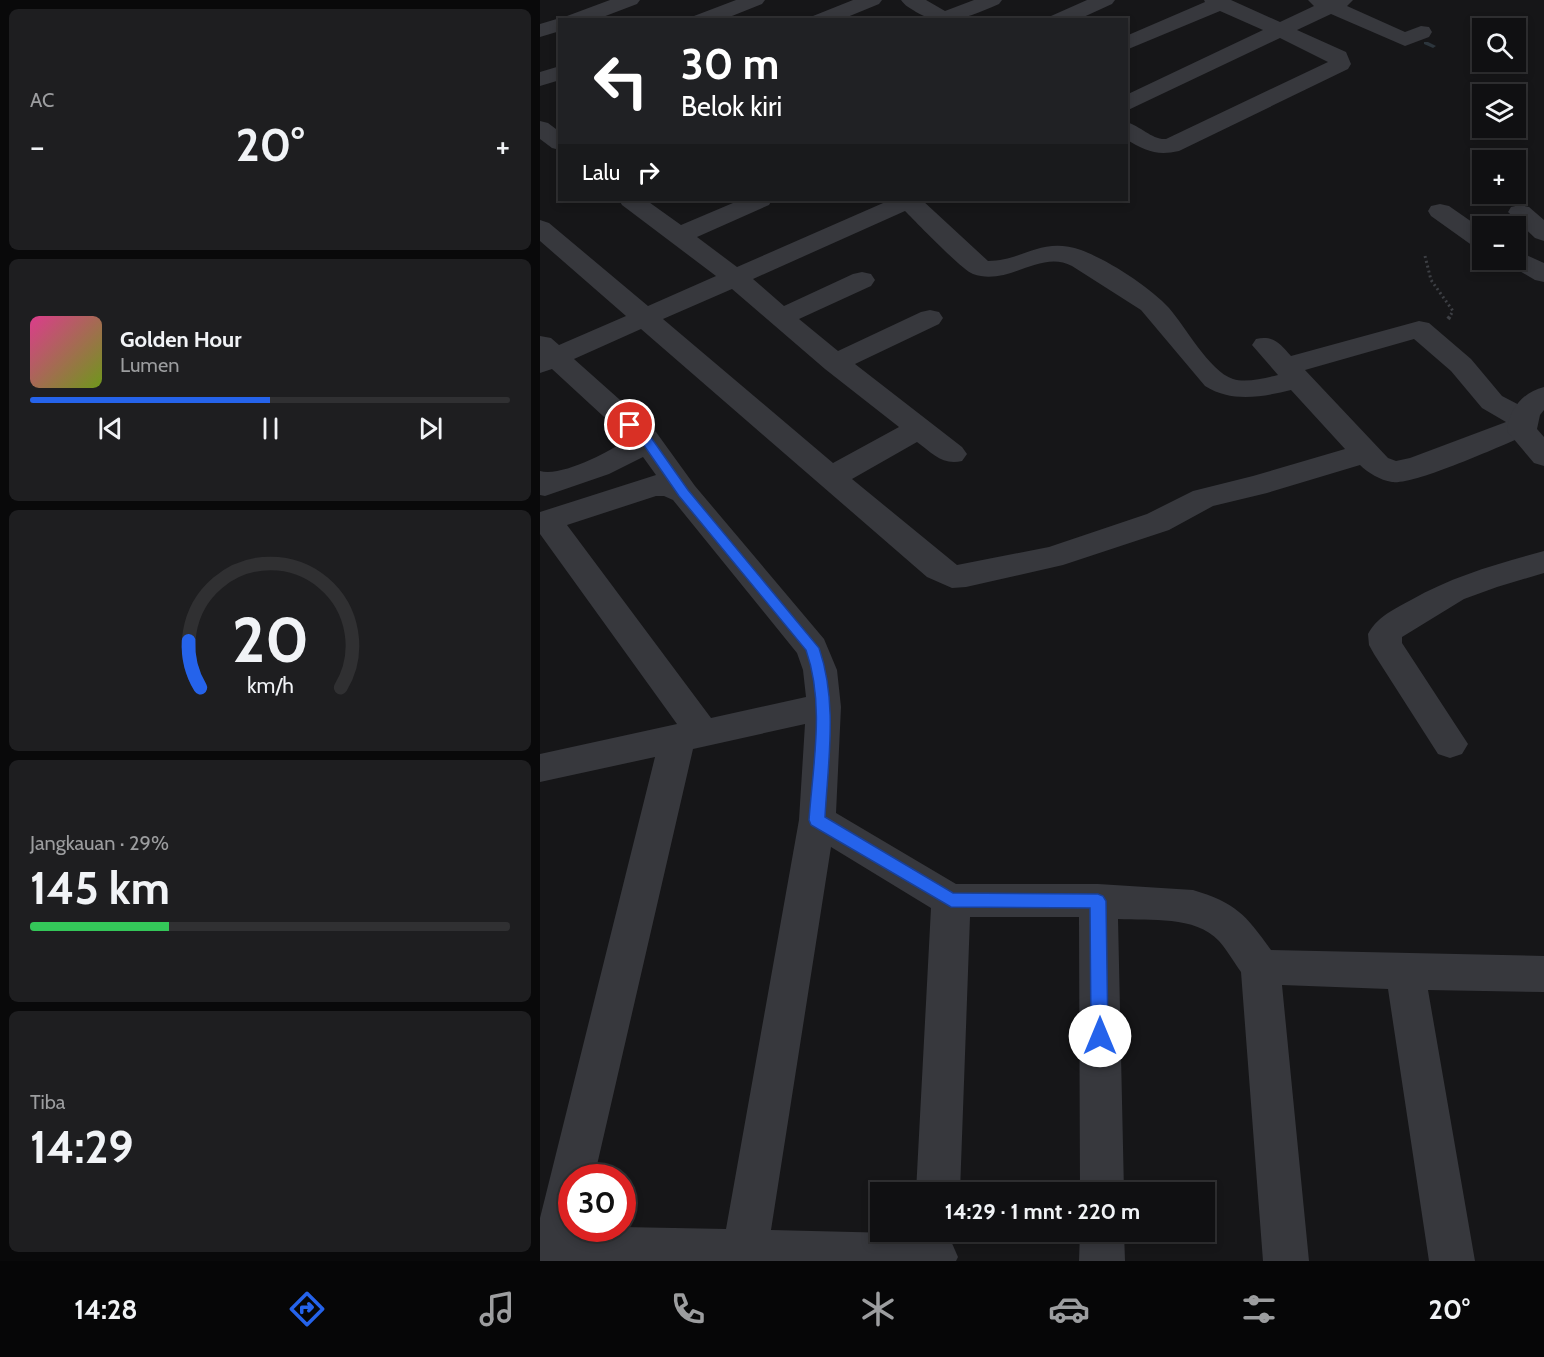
<!DOCTYPE html>
<html lang="id">
<meta charset="utf-8">
<style>
body{margin:0;font-family:Cabin,sans-serif;background:#1e1e20;color:#f1f3f6;height:100vh;display:flex;flex-direction:column;font-size:22px;white-space:nowrap}
*{box-sizing:border-box;margin:0}
p{font-size:20px;color:#9c9d9f}
.icon{flex:none;width:33px;height:33px;fill:none;stroke:currentColor;stroke-width:2;stroke-linecap:round;stroke-linejoin:round}
.map{position:relative;flex:1;overflow:hidden}
.side{display:flex;flex-direction:column;gap:9px;padding:9px;background:#09090a;width:540px}
.side>*{flex:none}
.top-card{position:absolute;left:18px;top:18px;width:570px;height:183px;border-radius:0px;box-shadow:0 3px 9px #0003,0 0 0 2px #303032;background:#202124;color:#fff;overflow:hidden}
.fabs{position:absolute;left:932px;top:18px;display:grid;gap:12px}
.fabs a{display:grid;place-items:center;width:54px;height:54px;border-radius:0px;background:#101012;box-shadow:0 3px 9px #0003,0 0 0 2px #303032;font-size:30px}
.speed{position:absolute;left:18px;top:1164px;display:flex;gap:12px;font-size:30px;font-weight:700;text-align:center}
.speed>*{display:grid;place-content:center;width:78px;height:78px;border-radius:50%;background:#101012;box-shadow:0 3px 9px #0003,0 0 0 2px #303032;line-height:1}
.speed .limit{border:9px solid #d22;background:#fff;color:#111}
.pin{position:absolute;display:grid;place-items:center;width:51px;height:51px;color:#fff;margin:-26px;border:3px solid #fff;border-radius:50%;box-shadow:0 2px 6px #0007}
.me{position:absolute;width:66px;margin:-33px;rotate:0deg;stroke-linejoin:round;filter:drop-shadow(0 0 4px #0008)}
.turn{display:flex;align-items:center;gap:21px;height:126px;padding:0 24px;font-size:27px}
.turn .icon{width:78px;height:78px;stroke-width:2.5}
.turn b{display:block;font-size:42px;line-height:51px}
.then{display:flex;align-items:center;height:57px;padding:0 24px;background:#0003;gap:12px;font-size:22px}
.big{font-size:45px;font-weight:700;line-height:1.1}
.side .tile{flex:1;display:flex;flex-direction:column;justify-content:center;gap:9px;min-width:0;padding:0 21px;border-radius:9px;background:#1e1e20}
.side .dial{align-items:center;gap:0}
.dial svg{height:156px;overflow:visible;fill:none;stroke:#303032;stroke-width:7;stroke-linecap:round;text-anchor:middle}
.dial text{fill:#f1f3f6;stroke:none}
.song{display:flex;align-items:center;gap:18px}
.cover{width:72px;height:72px;border-radius:9px;background:linear-gradient(135deg,hsl(330 70% 55%),hsl(80 70% 35%))}
.played{height:6px;border-radius:3px;background:linear-gradient(90deg,#2563eb 50%,#303032 50%)}
.keys{display:flex;justify-content:space-around;direction:ltr}
.heat{display:flex;justify-content:space-between;align-items:center;font-size:33px;direction:ltr}
.charge{height:9px;border-radius:4px;background:linear-gradient(90deg,#34c759 29%,#303032 0)}
.trip{position:absolute;left:330px;top:1182px;width:345px;height:60px;border-radius:0px;background:#101012;box-shadow:0 3px 9px #0003,0 0 0 2px #303032;font-weight:700;line-height:60px;text-align:center}
.tab-bar{display:flex;height:96px;justify-content:space-around;align-items:center;background:#060607;color:#9c9d9f}
.tab-bar .icon{width:42px;height:42px}
.tab-bar .selected{color:#2563eb}
.tab-bar b{font-size:27px;color:#f1f3f6}
main{display:flex;flex:1;min-height:0}
.map>svg:first-child{display:block}
.lines{fill:none;stroke-linecap:round;stroke-linejoin:round}
.stream{fill:#2c353c;fill-rule:evenodd}
.path-far1{stroke:#3d3f44;stroke-width:3;stroke-dasharray:2 3;stroke-linecap:butt}
.path{stroke:#3d3f44;stroke-width:4;stroke-dasharray:3 4.5;stroke-linecap:butt}
.minor{fill:#37383d;fill-rule:evenodd}
.tertiary{fill:#37383d;fill-rule:evenodd}
.route{fill:#2563eb;stroke:#184099;stroke-width:1.5}
</style>
<main>
<section class="side">
<div class="tile"><p>AC</p>
<div class="heat"><a>−</a><b class="big">20°</b><a>+</a></div>
</div>
<div class="tile">
<div class="song"><i class="cover"></i><div><b>Golden Hour</b><p>Lumen</p></div></div>
<div class="played"></div>
<div class="keys"><svg class="icon" aria-label="previous" viewBox="0 0 24 24"><path d="M18 5L8 12l10 7zM5 5v14"/></svg><svg class="icon" aria-label="pause" viewBox="0 0 24 24"><path d="M8 5v14M16 5v14"/></svg><svg class="icon" aria-label="next" viewBox="0 0 24 24"><path d="M6 5l10 7-10 7zM19 5v14"/></svg></div>
</div>
<div class="tile dial"><svg viewBox="0 0 100 80">
<path d="M14 69A42 42 0 1 1 86 69"/>
<path d="M14 69A42 42 0 0 1 8 45" stroke="#2563eb"/>
<text x="50" y="56" font-size="32" font-weight="700">20</text>
<text x="50" y="72" font-size="11">km/h</text>
</svg></div>
<div class="tile"><p>Jangkauan · 29%</p><b class="big">145 km</b><div class="charge"></div></div>
<div class="tile"><p>Tiba</p><b class="big">14:29</b></div>
</section>
<div class="map">
<svg width="1004" height="1261" viewBox="0 0 1004 1261">
<rect width="100%" height="100%" fill="#161618"/>
<g class="lines">
<path class="stream" d="M884 42H888L896 46 893 48 884 44Z"/>
<path class="path-far1" d="M885 256 891 280 913 311 910 316"/>
<path class="path" d="M908 319 911 315"/>
<path class="minor" d="M70 0H100L97 4 55 20H20V31L0 37V24L20 18 24 19 27 16Z
M196 0H225L222 4 182 20H151L154 16Z
M313 0H342L339 4 300 20H270L273 16Z
M361 0H386L405 11 434 0H462L459 4C431 16 405 29 376 12 370 8 365 6 361 0Z
M547 0H575L572 4 537 20H508L511 16Z
M664 0H691L740 22 774 6 768 0H813L807 6 865 32 881 26 889 27 892 32 889 37 865 46 791 14 757 30 806 52 811 64 808 69 639 151C617 156 605 151 586 139V122C601 126 612 140 626 139L788 62 740 38 586 111V95L723 30 680 11 586 50V36L665 2Z
M20 66V80L0 86V72Z
M0 121 8 123 20 132V150L12 148 0 139Z
M79 200H106L141 225 200 200H232L229 205 157 237 197 267 350 200H382L448 261C483 261 501 236 541 250 568 260 610 287 629 308 645 326 669 371 693 379 706 383 725 378 738 375L712 345 716 339C734 335 740 344 751 356L879 321 889 323 931 359 962 396 993 412 997 419 992 433C966 443 876 485 852 482 840 480 828 473 820 465L727 493 673 506 629 530 523 565 426 587 412 588 387 577 101 329 34 359 116 432 155 486 284 639 297 670 301 707 296 813 416 884H558L653 890C696 903 705 914 731 950L1004 956V992L888 990 935 1261H889L848 989 742 985 769 1261H723L701 972C694 962 687 950 679 941 655 915 610 921 578 919L584 1192H540L539 917H430L420 1192H376L391 908 291 847 231 1230 395 1234 411 1241 418 1257 416 1261H0V1218L115 757 0 782V754L137 724 0 534V512L116 475 103 457 69 474 5 496 0 495V471C22 477 69 452 88 439L12 369 0 373V336L11 338 19 345 86 316 0 241V220L9 223 108 306 176 276 82 205ZM365 211C377 223 422 270 433 274 468 287 500 249 532 266L601 310 665 386C692 403 722 397 751 390L805 449 713 476 653 491 607 514 509 547 417 565 312 479 377 442C392 453 403 466 422 461L427 454 422 447 315 364 399 324 403 318 399 312 390 310 381 312 298 351 259 319 331 286 335 280 331 274 322 272 313 274 244 306 213 279ZM192 289 285 369 359 427 293 463 123 319ZM874 339 911 371 942 408 966 422 870 458 856 461 848 458 765 370ZM116 496H124L133 500 257 653 263 670 266 697 171 718 27 525ZM265 724 259 820 186 1229 82 1227V1228H32V1178H54L153 749Z
M900 204 909 206 942 229V249L933 246 891 216 888 211 891 206Z
M980 205 989 207 1004 220V241L995 238 968 212 971 207Z
M975 250 1004 263V282L995 280 966 263 963 260H975Z
M1004 551V573L957 587 924 599 862 637V643L928 744 922 754 910 758 898 754 834 654 829 645 828 634C838 616 853 610 871 600 913 576 957 564 1004 551Z
M540 1232H584L585 1261H539Z"/>
<path class="tertiary" d="M1004 387V410L1000 415 997 429 1004 437V466L994 463 967 431C969 409 983 392 1004 387Z"/>
</g>
<path class="route" d="M90 421 110 436 148 490 279 648C298 703 288 761 285 817L413 893 558 894 563 896 566 901 568 1036 565 1041 560 1043 554 1041 551 1036 550 908 411 907 271 825 269 820C273 764 285 704 266 650L139 496 101 441 86 428V422Z"/>
</svg>
<div class="fabs">
<a><svg class="icon" aria-label="search" viewBox="0 0 24 24"><circle cx="10" cy="10" r="6"/><path d="M15 15l6 6"/></svg></a>
<a><svg class="icon" aria-label="layers" viewBox="0 0 24 24"><path d="M12 4l9 5-9 5-9-5zM3 14l9 5 9-5"/></svg></a>
<a>+</a>
<a>−</a>
</div>
<div class="speed"><div class="limit">30</div></div>
<div class="pin" style="left:90px;top:425px;background:#d93025"><svg class="icon" aria-label="arrive" viewBox="0 0 24 24"><path d="M6 21V4h12l-3 4 3 4H6"/></svg></div>
<svg class="me" style="left:560px;top:1036px" viewBox="-20 -20 40 40"><circle r="19" fill="#fff"/><path d="M0-13L10 11 0 6-10 11z" fill="#2563eb"/></svg>
<div class="trip">14:29 · 1 mnt · 220 m</div>
<div class="top-card">
<div class="turn"><svg class="icon" aria-label="left" viewBox="0 0 24 24"><path d="M17 20v-9H6M10 6l-5 5 5 5"/></svg><div><b>30 m</b>Belok kiri</div></div>
<div class="then">Lalu<svg class="icon" aria-label="right" viewBox="0 0 24 24"><path d="M7 20v-9h11M14 6l5 5-5 5"/></svg></div>
</div>
</div>
</main>
<nav class="tab-bar">
<b>14:28</b>
<svg class="icon selected" aria-label="directions" viewBox="0 0 24 24"><path d="M12 3l9 9-9 9-9-9zM9 14v-3h6M13 9l2 2-2 2"/></svg>
<svg class="icon" aria-label="music" viewBox="0 0 24 24"><path d="M9 18V5l10-2v13"/><circle cx="6" cy="18" r="3"/><circle cx="16" cy="16" r="3"/></svg>
<svg class="icon" aria-label="phone" viewBox="0 0 24 24"><path d="M5 4h4l2 5-3 2q2 4 5 5l2-3 5 2v4C11 20 4 13 5 4z"/></svg>
<svg class="icon" aria-label="climate" viewBox="0 0 24 24"><path d="M12 3v18M4 7l16 10M4 17L20 7"/></svg>
<svg class="icon" aria-label="car" viewBox="0 0 24 24"><path d="M5 17H2v-5l4-1 3-4h7l3 4 3 1v5h-3M9 17h6M6 11h13"/><circle cx="7" cy="17" r="2"/><circle cx="17" cy="17" r="2"/></svg>
<svg class="icon" aria-label="filters" viewBox="0 0 24 24"><path d="M4 7h16M4 17h16"/><circle cx="9" cy="7" r="2"/><circle cx="15" cy="17" r="2"/></svg>
<b>20°</b>
</nav>
